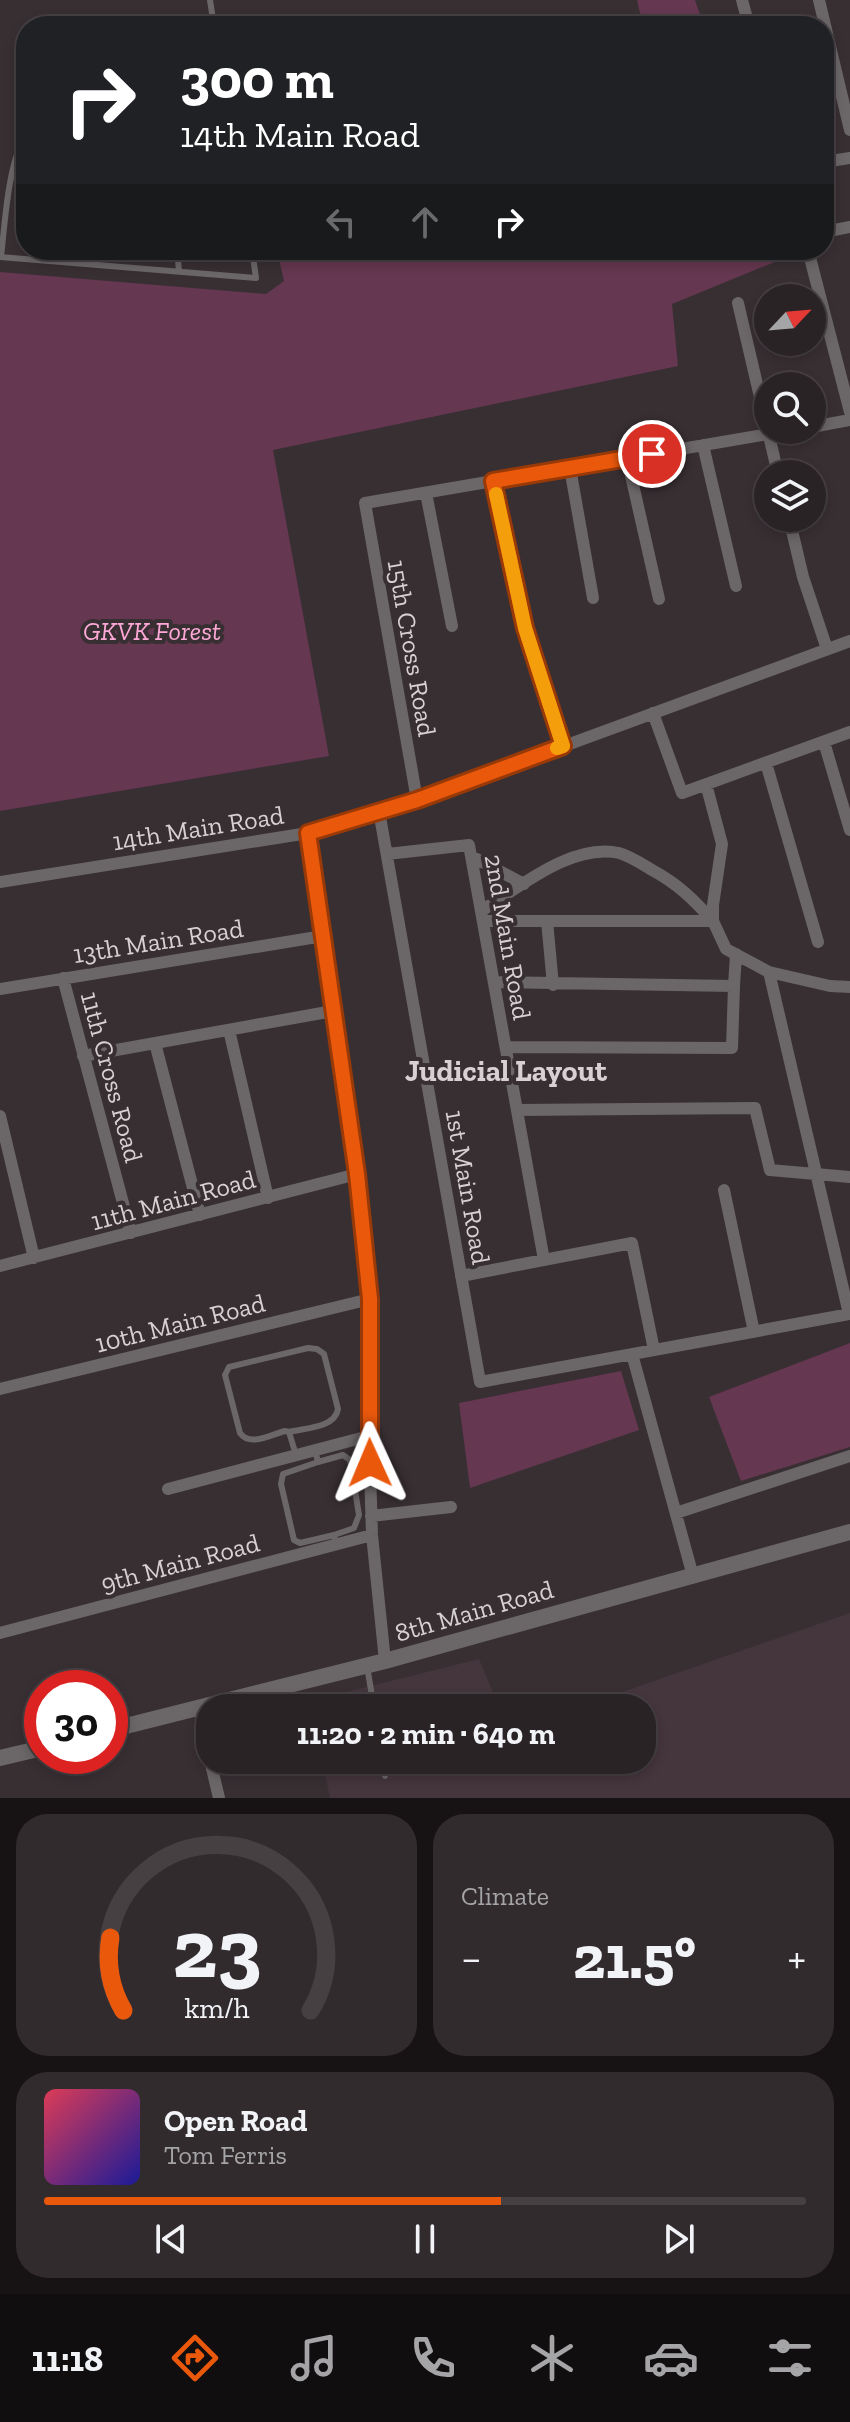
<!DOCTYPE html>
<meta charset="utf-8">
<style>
body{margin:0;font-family:"Zilla Slab",serif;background:#322b2e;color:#f1f3f6;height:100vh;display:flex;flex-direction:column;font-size:30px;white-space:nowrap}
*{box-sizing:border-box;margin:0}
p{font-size:26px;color:#a5a4a7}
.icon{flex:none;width:44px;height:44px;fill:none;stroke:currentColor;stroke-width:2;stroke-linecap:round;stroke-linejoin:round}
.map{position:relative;height:1798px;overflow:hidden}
.side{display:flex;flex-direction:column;gap:16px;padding:16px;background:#171315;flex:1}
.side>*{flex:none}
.banner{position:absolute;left:16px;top:16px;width:818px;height:244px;border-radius:32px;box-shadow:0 4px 12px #0003,0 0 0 2px #464043;background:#202124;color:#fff;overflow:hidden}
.needle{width:52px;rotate:64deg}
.controls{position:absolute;left:754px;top:284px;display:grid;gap:16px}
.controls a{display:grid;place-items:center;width:72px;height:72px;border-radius:50%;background:#2a2326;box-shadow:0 4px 12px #0003,0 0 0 2px #464043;font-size:40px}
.speed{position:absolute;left:24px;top:1670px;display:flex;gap:16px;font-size:40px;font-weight:700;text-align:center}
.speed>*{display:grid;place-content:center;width:104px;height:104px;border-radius:50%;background:#2a2326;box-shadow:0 4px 12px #0003,0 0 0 2px #464043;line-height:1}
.speed .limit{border:12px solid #d22;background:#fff;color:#111}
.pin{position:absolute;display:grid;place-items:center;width:68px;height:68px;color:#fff;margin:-34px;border:4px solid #fff;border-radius:50%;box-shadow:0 2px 8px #0007}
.me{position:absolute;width:88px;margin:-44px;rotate:359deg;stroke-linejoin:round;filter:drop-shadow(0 0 6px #0008)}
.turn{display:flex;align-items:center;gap:28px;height:168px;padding:0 32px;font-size:36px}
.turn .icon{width:104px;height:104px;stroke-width:2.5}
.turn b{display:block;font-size:56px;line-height:68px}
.lanes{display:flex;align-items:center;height:76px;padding:0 32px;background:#0003;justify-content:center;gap:40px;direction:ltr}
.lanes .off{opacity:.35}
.big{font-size:60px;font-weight:700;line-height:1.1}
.side .widget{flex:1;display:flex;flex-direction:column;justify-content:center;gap:12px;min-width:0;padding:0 28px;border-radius:32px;background:#322b2e}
.side .dial{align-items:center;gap:0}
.dial svg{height:208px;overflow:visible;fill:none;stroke:#464043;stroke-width:7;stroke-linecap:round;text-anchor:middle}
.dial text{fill:#f1f3f6;stroke:none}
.song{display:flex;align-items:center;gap:24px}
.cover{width:96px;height:96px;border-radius:12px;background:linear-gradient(135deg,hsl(350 70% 55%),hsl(240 70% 35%))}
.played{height:8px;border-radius:4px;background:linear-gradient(90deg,#ea580c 60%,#464043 60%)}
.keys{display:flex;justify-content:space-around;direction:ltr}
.heat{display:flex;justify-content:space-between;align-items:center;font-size:44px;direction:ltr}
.side .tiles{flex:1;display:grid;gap:16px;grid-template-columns:1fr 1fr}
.widget:last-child{grid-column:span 2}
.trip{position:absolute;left:196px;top:1694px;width:460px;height:80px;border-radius:32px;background:#2a2326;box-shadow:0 4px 12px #0003,0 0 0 2px #464043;font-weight:700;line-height:80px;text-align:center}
.menu{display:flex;height:128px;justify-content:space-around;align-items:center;background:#110e0f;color:#a5a4a7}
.menu .icon{width:56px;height:56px}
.menu .active{color:#ea580c}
.menu b{font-size:36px;color:#f1f3f6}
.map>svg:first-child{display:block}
.built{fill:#45353d}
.green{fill:#653750}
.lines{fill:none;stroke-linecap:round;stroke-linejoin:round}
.service{stroke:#6b6668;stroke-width:6}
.minor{stroke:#6b6668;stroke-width:12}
.tertiary{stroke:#6b6668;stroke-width:16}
.route-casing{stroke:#983908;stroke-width:20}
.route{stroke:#ea580c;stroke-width:14}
.slow{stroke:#f59e0b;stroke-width:14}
.labels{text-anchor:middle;stroke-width:8;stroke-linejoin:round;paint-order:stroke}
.park-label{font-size:26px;font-style:italic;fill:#fda8d6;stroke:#382f33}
.street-label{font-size:26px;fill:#d7d1d4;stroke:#382f33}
.quarter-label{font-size:30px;font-weight:bold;fill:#d7d1d4;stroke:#382f33}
</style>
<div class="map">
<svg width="850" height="1798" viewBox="0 0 850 1798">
<rect width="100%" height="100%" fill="#382f33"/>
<path class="built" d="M850 1613V1798H330L322 1760H642V1708H576Z
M479 1659 500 1708H311L310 1701Z"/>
<path class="green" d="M637 0H695L704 26H643Z
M277 250H779L782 259 672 304 678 366 273 450 329 756 0 811V272L266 294 284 281Z
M850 1343V1447L741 1481 709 1397Z
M621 1371 639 1430 470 1488 459 1403Z"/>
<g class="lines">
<path class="service" d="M210 0 214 26
M177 250 179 271
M0 257 256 278 252 250
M1 257C5 223 8 162 26 135
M289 1432C305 1428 335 1428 338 1409L324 1354 317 1349 308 1348 229 1367 225 1375 240 1433C250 1447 270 1435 285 1431L289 1432 296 1455
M315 1450 318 1462 343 1455 350 1460 359 1515 354 1528 334 1535 336 1544
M318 1462 283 1474 281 1484 294 1540 300 1543 334 1535
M367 1666 374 1708
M382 1760 385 1776"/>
<path class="minor" d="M742 0 749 26
M819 0 850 130
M824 162 850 158
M824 232 850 227
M808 250 850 412
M738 303 778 474
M812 427 850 420
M703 445 736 586
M627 458 659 599
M570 468 593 598
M493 481 525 628 563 746
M426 493 452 626
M789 518 803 577 827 649
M653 713 682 793 850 732
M824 742 850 830
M766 763 818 942
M706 784 722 844 713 905V921
M417 800 365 503 792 430
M379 811 480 1382 850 1314
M308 833 357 1174 370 1299 369 1436 372 1535 385 1661
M387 854 469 845 544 1260
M471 856 524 884
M0 882 308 833 417 800 850 641
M481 911C520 887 571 843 619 853 630 856 642 864 652 870 678 884 693 899 713 921
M483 921H713L726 949 769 972 830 986 850 987
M547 921 553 985
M769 972 849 1314
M63 978 131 1233
M494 982 734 986 736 954
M0 989 323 936
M229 1030 268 1198
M155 1043 200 1215
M506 1047 732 1048 734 986
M83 1056 333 1011
M517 1110 755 1108 770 1170 850 1177
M0 1116 34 1258
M724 1190 754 1332
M0 1266 357 1174
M461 1276 632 1243 654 1350
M632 1354 693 1576
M0 1389 370 1299
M168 1489 369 1436
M676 1513 850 1456
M371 1516 451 1507
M0 1633 372 1535
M199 1708 210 1758
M210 1760 219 1798"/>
<path class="tertiary" d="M110 1730 385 1661 850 1532
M0 1758 42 1748"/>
</g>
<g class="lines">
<defs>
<path id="route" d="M370 1463V1299L357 1174 308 833 417 800 563 746 525 628 493 481 652 454"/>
</defs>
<use href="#route" class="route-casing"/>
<use href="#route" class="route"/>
<path class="slow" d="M496 494 525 628 563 746 557 748"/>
</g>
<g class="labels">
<g class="park-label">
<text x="152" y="640">GKVK Forest</text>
</g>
<g class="street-label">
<text transform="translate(412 648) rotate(80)" y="9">15th Cross Road</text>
<text transform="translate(198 828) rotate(-9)" y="9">14th Main Road</text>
<text transform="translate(508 937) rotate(80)" y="9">2nd Main Road</text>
<text transform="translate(158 941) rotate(-9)" y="9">13th Main Road</text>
<text transform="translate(112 1077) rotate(75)" y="9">11th Cross Road</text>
<text transform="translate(468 1187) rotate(80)" y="9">1st Main Road</text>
<text transform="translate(173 1200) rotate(-15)" y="9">11th Main Road</text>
<text transform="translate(180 1323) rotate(-14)" y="9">10th Main Road</text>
<text transform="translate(180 1563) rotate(-15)" y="9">9th Main Road</text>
<text transform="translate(474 1611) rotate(-16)" y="9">8th Main Road</text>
</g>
<g class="quarter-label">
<text x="506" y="1081">Judicial Layout</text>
</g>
</g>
</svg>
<div class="controls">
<a><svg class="needle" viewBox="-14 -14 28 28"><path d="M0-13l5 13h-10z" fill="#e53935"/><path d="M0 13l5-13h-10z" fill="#a5a4a7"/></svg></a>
<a><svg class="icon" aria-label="search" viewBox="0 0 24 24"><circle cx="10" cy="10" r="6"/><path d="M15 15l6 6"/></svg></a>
<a><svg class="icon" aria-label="layers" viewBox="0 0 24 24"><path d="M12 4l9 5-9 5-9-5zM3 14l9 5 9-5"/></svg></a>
</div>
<div class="speed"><div class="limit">30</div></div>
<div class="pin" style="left:652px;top:454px;background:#d93025"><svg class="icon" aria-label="arrive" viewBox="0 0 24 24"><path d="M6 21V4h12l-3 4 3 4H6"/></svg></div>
<svg class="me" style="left:370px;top:1463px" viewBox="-20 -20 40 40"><path d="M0-17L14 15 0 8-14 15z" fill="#ea580c" stroke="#fff" stroke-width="4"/></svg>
<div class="trip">11:20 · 2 min · 640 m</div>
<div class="banner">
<div class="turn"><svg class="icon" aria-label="right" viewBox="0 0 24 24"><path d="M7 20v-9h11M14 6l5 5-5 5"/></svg><div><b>300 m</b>14th Main Road</div></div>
<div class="lanes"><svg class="icon off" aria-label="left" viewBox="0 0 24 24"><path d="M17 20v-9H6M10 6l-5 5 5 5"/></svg><svg class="icon off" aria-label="ahead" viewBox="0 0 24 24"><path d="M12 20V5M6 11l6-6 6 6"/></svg><svg class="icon" aria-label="right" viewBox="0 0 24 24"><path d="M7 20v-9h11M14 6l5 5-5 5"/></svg></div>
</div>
</div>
<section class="side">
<div class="tiles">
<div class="widget dial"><svg viewBox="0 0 100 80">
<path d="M14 69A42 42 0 1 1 86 69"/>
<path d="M14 69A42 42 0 0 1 9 41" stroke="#ea580c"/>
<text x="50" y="56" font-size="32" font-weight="700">23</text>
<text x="50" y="72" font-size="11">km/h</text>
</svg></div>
<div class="widget"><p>Climate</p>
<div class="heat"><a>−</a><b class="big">21.5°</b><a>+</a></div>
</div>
<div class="widget">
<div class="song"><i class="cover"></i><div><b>Open Road</b><p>Tom Ferris</p></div></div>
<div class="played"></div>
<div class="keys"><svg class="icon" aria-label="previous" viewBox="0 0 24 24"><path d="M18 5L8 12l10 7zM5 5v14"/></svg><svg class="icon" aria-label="pause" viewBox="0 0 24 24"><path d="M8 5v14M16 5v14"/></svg><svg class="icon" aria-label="next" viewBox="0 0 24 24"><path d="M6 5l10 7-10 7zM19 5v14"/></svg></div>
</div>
</div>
</section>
<nav class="menu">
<b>11:18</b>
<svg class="icon active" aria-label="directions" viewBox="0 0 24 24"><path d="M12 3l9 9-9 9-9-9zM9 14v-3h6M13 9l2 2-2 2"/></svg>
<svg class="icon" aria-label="music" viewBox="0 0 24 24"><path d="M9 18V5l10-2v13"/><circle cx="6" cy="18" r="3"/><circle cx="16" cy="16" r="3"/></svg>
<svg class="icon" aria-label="phone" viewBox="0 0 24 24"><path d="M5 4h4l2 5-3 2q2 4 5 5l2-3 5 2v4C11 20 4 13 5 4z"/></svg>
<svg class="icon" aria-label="climate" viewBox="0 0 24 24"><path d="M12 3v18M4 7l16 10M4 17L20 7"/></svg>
<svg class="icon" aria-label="car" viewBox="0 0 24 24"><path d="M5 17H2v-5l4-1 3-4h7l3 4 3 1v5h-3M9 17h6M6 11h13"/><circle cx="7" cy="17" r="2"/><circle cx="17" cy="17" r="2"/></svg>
<svg class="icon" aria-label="filters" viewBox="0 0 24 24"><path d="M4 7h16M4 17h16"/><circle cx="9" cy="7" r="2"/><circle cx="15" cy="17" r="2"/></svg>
</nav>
